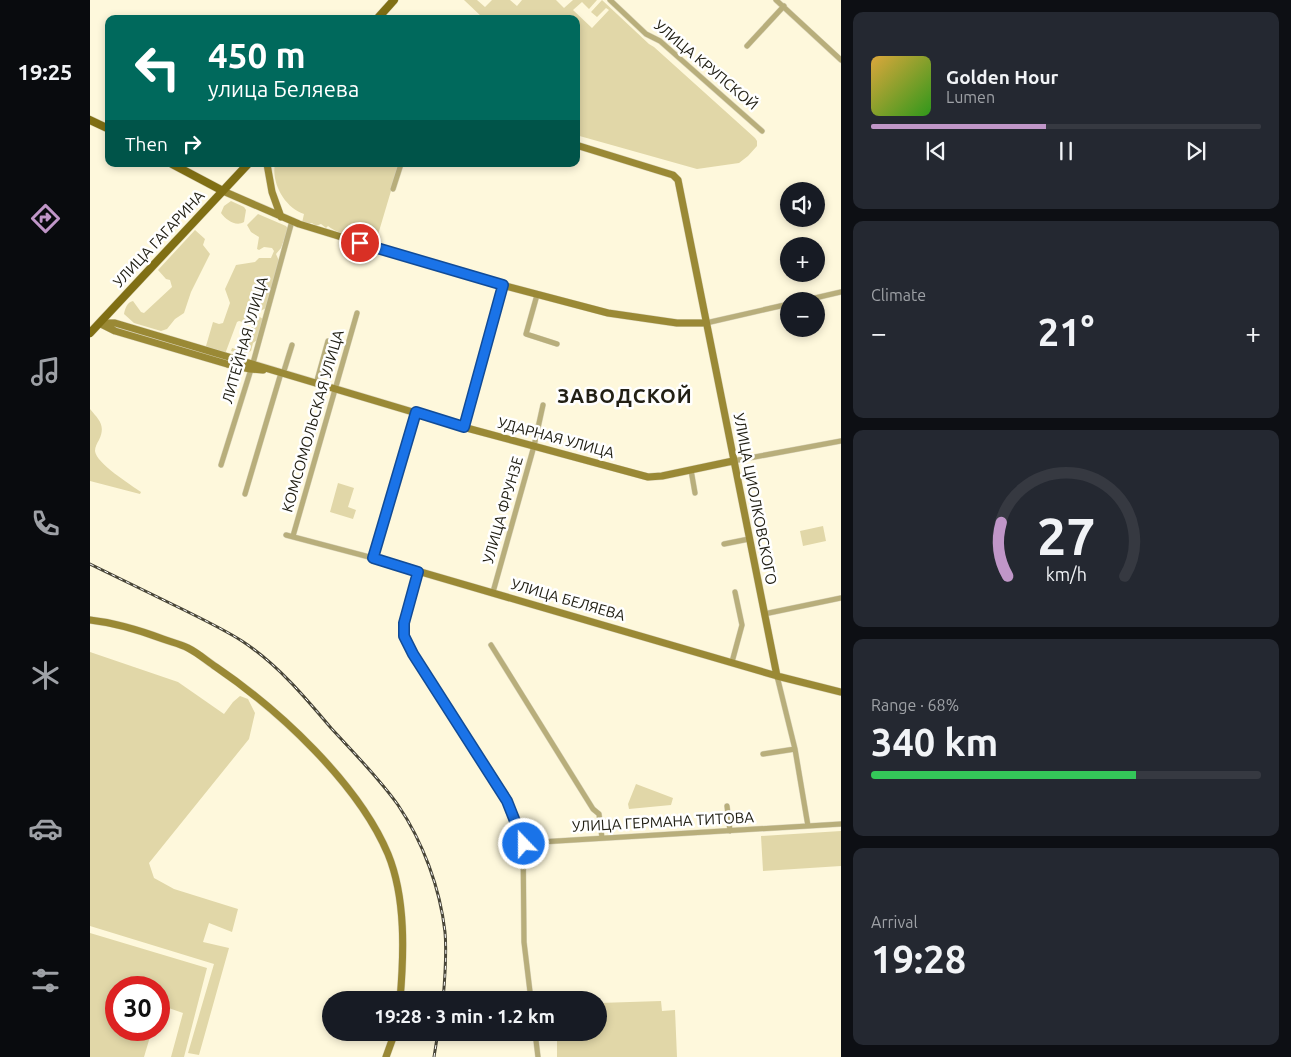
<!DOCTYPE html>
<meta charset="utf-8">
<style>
body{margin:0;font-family:Ubuntu,sans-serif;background:#242831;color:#f1f3f6;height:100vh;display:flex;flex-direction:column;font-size:19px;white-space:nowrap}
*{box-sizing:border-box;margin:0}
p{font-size:16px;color:#9ea1a6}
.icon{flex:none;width:28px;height:28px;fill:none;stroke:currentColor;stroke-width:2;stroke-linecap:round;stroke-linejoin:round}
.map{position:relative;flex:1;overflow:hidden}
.drawer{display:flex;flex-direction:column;gap:12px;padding:12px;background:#0d0f14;width:450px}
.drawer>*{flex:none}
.banner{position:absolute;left:15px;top:15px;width:475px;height:152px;border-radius:10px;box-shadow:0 2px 8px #0003;background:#00695c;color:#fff;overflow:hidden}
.fabs{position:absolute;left:690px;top:182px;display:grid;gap:10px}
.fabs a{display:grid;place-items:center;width:45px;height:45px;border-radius:50%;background:#171b24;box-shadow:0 2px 8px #0003;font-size:25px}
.speed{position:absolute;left:15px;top:976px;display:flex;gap:10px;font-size:25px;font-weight:700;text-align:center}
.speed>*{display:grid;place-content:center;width:65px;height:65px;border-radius:50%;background:#171b24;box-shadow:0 2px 8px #0003;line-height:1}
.speed .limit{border:8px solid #d22;background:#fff;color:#111}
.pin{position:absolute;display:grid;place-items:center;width:42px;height:42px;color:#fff;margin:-21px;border:2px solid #fff;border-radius:50%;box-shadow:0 1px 5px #0007}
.me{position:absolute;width:55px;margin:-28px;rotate:338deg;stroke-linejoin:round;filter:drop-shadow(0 0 4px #0008)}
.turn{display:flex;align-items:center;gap:18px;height:105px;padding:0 20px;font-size:22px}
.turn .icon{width:65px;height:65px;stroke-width:2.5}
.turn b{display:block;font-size:35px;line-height:42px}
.then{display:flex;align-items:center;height:48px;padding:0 20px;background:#0003;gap:10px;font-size:19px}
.big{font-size:38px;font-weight:600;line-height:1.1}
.drawer .card{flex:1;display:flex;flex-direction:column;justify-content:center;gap:8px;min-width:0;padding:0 18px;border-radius:10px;background:#242831}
.drawer .dial{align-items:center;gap:0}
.dial svg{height:130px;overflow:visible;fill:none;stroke:#363941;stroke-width:7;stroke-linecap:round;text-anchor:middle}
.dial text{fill:#f1f3f6;stroke:none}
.song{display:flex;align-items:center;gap:15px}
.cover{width:60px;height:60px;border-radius:8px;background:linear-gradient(135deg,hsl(40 70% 55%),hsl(110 70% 35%))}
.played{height:5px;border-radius:2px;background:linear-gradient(90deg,#c096c8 45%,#363941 45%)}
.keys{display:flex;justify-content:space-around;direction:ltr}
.heat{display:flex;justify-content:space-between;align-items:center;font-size:28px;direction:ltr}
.charge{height:8px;border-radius:4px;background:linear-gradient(90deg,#34c759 68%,#363941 0)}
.trip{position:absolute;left:232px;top:991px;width:285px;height:50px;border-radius:25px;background:#171b24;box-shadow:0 2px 8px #0003;font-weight:600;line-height:50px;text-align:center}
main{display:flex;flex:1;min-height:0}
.dock{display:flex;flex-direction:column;width:90px;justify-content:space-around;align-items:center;background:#090b0e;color:#9ea1a6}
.dock .icon{width:35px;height:35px}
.dock .active{color:#c096c8}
.dock b{font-size:22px;color:#f1f3f6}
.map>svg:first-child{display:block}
.green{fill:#e1d7a8}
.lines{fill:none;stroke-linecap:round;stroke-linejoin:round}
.street-casing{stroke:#dbd5bc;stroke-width:6}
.secondary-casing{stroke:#dbd5bc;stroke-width:8}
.primary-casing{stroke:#dbd5bc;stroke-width:9}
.street{stroke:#b8ae7b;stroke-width:5}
.secondary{stroke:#9a8935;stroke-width:7}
.primary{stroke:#806f14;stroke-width:8}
.rail-casing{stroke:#494638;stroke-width:3}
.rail{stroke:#fff;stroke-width:1;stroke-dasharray:4;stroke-linecap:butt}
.route-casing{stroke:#114b97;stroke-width:12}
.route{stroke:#1a73e8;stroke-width:9}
.labels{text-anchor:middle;stroke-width:5;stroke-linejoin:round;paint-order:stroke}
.street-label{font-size:15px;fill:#222015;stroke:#fff}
.district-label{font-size:20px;font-weight:bold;letter-spacing:1px;fill:#222015;stroke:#fff}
</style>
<main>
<nav class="dock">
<b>19:25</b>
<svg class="icon active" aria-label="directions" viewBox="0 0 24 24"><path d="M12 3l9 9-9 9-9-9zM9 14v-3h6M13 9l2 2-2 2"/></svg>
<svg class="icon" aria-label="music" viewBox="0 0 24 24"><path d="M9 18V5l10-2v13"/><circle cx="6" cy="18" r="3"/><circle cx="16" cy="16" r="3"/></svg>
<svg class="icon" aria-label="phone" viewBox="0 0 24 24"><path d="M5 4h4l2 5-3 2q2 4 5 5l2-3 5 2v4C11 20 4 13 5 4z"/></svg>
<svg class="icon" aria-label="climate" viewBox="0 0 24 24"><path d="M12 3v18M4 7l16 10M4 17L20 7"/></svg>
<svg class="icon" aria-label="car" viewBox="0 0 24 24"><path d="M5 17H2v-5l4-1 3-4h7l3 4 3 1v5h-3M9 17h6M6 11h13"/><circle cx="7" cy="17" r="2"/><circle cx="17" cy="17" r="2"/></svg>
<svg class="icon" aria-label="filters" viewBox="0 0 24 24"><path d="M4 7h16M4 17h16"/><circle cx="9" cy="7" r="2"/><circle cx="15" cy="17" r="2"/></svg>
</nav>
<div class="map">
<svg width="751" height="1057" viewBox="0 0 751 1057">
<rect width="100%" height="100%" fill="#fef8dc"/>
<path class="green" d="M374 0H387L395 7 402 0H420L427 6 432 0H466L474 8 483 0H507L499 9 492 2 483 10 502 28 519 10 516 8 507 17 501 12 512 0 559 44 564 47 665 138 667 141V146L658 156 649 163 607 169 486 135V19H391L392 17Z
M185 164H309L287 238 271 240 268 236C260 238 244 231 238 226L236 228 231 224 226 226 222 223H212L214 214C195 208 181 183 185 164Z
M141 201 154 207 156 210 154 222C146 227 136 220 131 213L134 206Z
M168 214 196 226 198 229 191 248 186 254 189 261 176 308 165 314 173 319 167 340 163 343 161 351 151 355 148 358 143 357 144 352 141 351 142 348 152 351 155 349 162 326 161 324 149 321 147 322 135 354 116 348V346L123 322 129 324 133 323 140 303 135 289 146 265 165 262 169 258H181L184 251 182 248 174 247 169 250 167 249 169 237 161 232 157 225Z
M105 230 115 239 113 245 120 254 101 292 94 313 85 319 77 329 71 331 44 323 34 314C35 309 37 302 43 301L51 312 54 313 82 287 80 280 76 279 68 270Z
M0 409C9 420 16 425 9 440 7 443 5 447 5 451 6 463 41 485 51 492L50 494 0 481Z
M248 483 264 488 258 507 266 510 263 519 240 512Z
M733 526 736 541 713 546 710 531Z
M0 652 88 682 134 714 143 702 150 696 158 699 165 713 159 739 59 863 64 878 84 889 148 909 142 932 119 923 113 942 139 948 109 1055 98 1053 124 964 0 926Z
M546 784 583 798 581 805 539 809 538 804Z
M751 831V866L673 871 671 836Z
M0 933 117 968 94 1057H81L93 1013 70 1005 69 1007V988H26V1030H62L54 1057H0Z
M571 1001 572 1011 585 1010 587 1057H467V1033L509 1032V1003Z"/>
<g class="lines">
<defs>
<path id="street" d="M520 0 556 34 570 41 672 131
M686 0 751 60
M657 46 694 6
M303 189 311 164
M447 295 436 334 467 344
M712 301 751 292
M616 323 699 304
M193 374 202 345
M226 384 238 341
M373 427 413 285
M643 461 751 441
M131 465 163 363 202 221
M601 470 605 493
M155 494 191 373
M196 535 283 558
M203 536 267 313
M634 544 659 539
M328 571 314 623V636L323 654 417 801 433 838 434 942 441 1000
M403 592 444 446 453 405
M674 614 751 598
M401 645 503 809 509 814 512 838
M642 662 652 625 645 592
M687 676 705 749 718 826
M673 754 705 749
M637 806 640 831
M434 843 751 824
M445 1032 448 1057"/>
<path id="secondary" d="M486 145 583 175 588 180 687 676
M177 164 182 192 191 217
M133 191 209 224 389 279 518 313 587 323H616
M10 323H25L373 427 558 477 572 476 643 461
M11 324 25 331 137 364 160 369 173 370
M326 412 283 558 687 676 751 692
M0 620C26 623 49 630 73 639 81 642 90 644 98 648 108 653 117 661 126 667 189 710 268 783 298 854 316 898 314 954 310 1000
M296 1057 305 1032"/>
<path id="primary" d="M287 19 304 0
M0 120 19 129
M82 164 133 191
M0 333 158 164"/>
</defs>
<use href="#street" class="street-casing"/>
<use href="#secondary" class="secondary-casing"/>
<use href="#primary" class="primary-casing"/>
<use href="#street" class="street"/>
<use href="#secondary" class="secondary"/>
<use href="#primary" class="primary"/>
<defs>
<path id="rail" d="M0 564C31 579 61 594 92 609 112 619 133 629 152 641 187 664 214 696 241 728 264 753 288 777 308 805 333 842 350 888 355 932 357 955 355 977 353 1000
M344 1057 348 1032"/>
</defs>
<use href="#rail" class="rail-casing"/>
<use href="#rail" class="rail"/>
</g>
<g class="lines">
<defs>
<path id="route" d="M270 243 413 285 374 427 326 412 283 558 328 572 314 623V636L323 654 417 801 434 844"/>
</defs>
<use href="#route" class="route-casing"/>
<use href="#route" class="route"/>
</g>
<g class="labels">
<g class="street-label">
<text transform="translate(616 65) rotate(40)" y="5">УЛИЦА КРУПСКОЙ</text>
<text transform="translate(69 239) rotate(-47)" y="5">УЛИЦА ГАГАРИНА</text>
<text transform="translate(155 340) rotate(-74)" y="5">ЛИТЕЙНАЯ УЛИЦА</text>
<text transform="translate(223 421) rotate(-74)" y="5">КОМСОМОЛЬСКАЯ УЛИЦА</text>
<text transform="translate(466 438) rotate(15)" y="5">УДАРНАЯ УЛИЦА</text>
<text transform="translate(665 499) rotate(79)" y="5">УЛИЦА ЦИОЛКОВСКОГО</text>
<text transform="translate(413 510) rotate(-74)" y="5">УЛИЦА ФРУНЗЕ</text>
<text transform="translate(478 600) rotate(16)" y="5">УЛИЦА БЕЛЯЕВА</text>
<text transform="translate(573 822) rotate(-3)" y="5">УЛИЦА ГЕРМАНА ТИТОВА</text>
</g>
<g class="district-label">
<text x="535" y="403">ЗАВОДСКОЙ</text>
</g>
</g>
</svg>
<div class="fabs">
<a><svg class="icon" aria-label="sound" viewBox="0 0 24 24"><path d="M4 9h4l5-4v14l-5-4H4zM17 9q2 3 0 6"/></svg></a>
<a>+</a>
<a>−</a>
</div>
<div class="speed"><div class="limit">30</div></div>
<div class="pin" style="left:270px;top:243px;background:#d93025"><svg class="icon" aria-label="arrive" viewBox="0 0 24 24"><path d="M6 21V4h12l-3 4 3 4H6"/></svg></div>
<svg class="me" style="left:434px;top:844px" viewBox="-20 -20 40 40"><circle r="17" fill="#1a73e8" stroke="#fff" stroke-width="3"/><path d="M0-11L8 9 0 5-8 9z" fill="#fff"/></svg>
<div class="trip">19:28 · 3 min · 1.2 km</div>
<div class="banner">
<div class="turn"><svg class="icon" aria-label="left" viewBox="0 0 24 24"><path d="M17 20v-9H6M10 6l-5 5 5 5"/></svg><div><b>450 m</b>улица Беляева</div></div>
<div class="then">Then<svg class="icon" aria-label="right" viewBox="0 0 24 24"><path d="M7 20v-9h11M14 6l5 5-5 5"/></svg></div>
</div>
</div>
<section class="drawer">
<div class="card">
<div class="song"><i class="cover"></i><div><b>Golden Hour</b><p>Lumen</p></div></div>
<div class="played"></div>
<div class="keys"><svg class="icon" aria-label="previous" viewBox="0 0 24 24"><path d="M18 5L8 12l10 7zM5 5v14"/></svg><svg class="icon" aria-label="pause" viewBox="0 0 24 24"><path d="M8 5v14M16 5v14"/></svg><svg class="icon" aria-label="next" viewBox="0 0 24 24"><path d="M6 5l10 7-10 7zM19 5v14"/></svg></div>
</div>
<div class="card"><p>Climate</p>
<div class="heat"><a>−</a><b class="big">21°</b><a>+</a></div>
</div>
<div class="card dial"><svg viewBox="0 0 100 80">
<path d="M14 69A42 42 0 1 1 86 69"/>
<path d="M14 69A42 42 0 0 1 10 36" stroke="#c096c8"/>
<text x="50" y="56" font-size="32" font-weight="700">27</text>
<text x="50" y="72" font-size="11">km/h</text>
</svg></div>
<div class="card"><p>Range · 68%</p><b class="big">340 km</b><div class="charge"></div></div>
<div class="card"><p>Arrival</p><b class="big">19:28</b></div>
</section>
</main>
